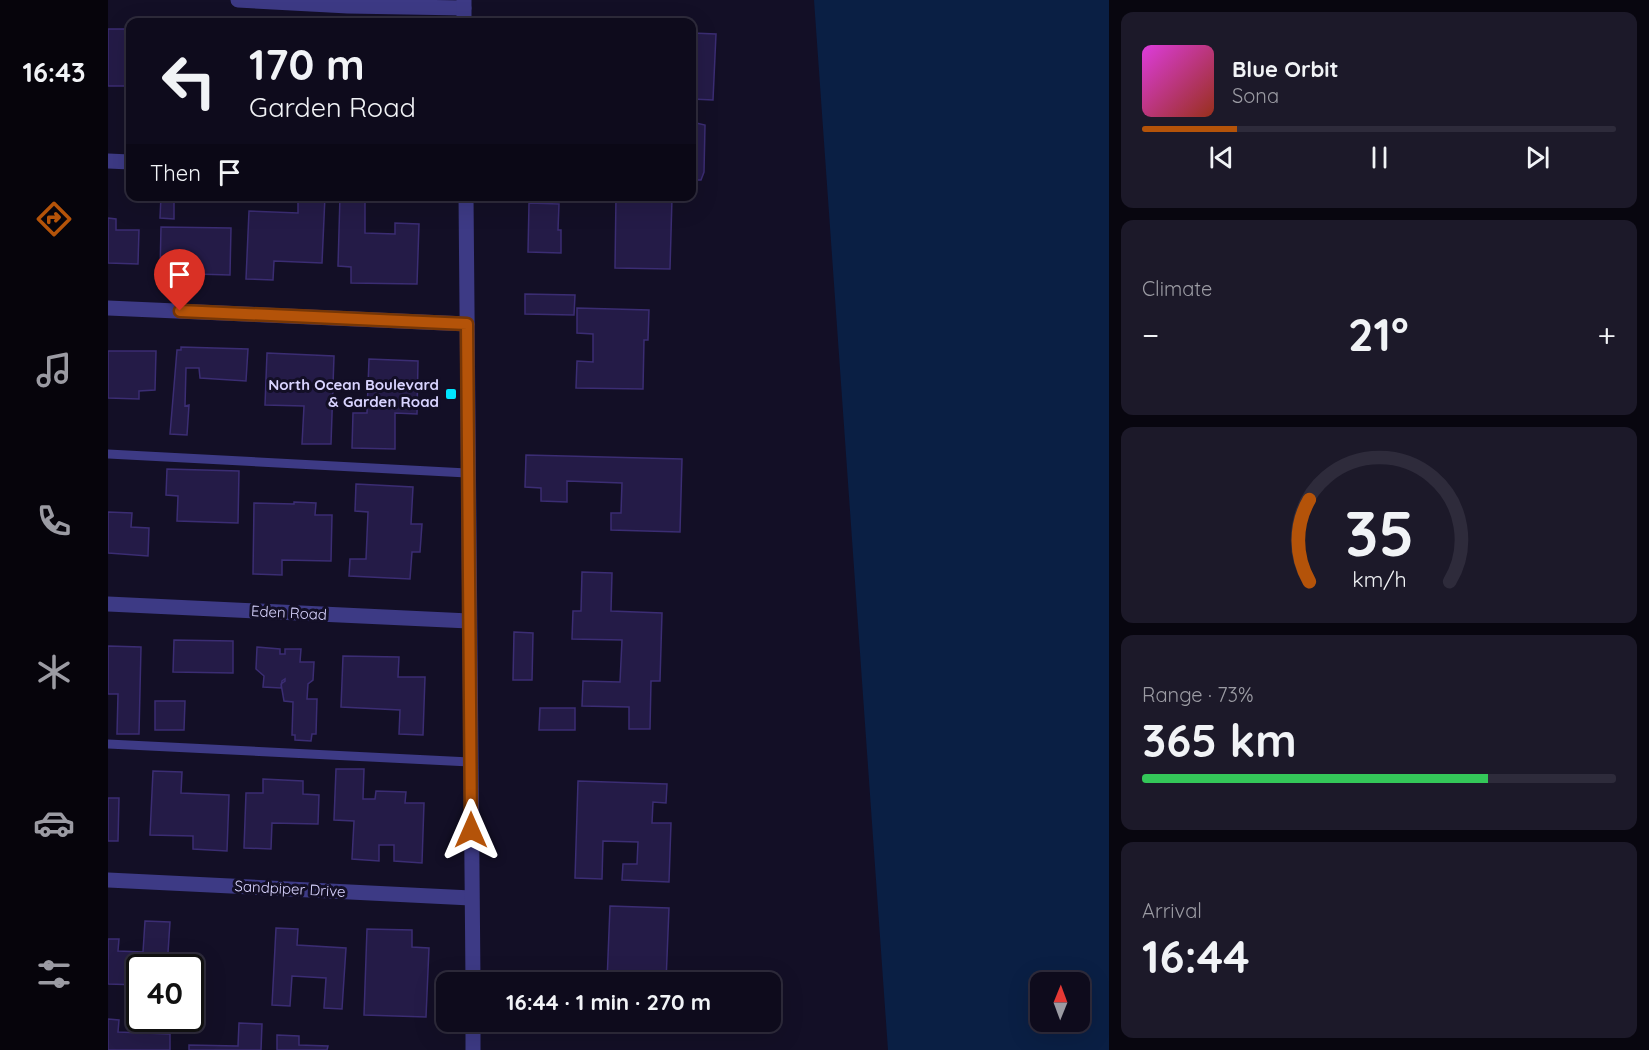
<!DOCTYPE html>
<meta charset="utf-8">
<style>
body{margin:0;font-family:Quicksand,sans-serif;background:#1c1929;color:#f1f3f6;height:100vh;display:flex;flex-direction:column;font-size:22px;white-space:nowrap}
*{box-sizing:border-box;margin:0}
p{font-size:20px;color:#9b9ba3}
.icon{flex:none;width:33px;height:33px;fill:none;stroke:currentColor;stroke-width:2;stroke-linecap:round;stroke-linejoin:round}
.map{position:relative;flex:1;overflow:hidden}
.sheet{display:flex;flex-direction:column;gap:12px;padding:12px;background:#08060f;width:540px}
.sheet>*{flex:none}
.banner{position:absolute;left:18px;top:18px;width:570px;height:183px;border-radius:12px;box-shadow:0 6px 24px #0002,0 0 0 2px #2e2b3b;background:#0e0b1c;color:#f1f3f6;overflow:hidden}
.needle{width:39px;rotate:1deg}
.buttons{position:absolute;left:922px;top:972px;display:grid;gap:12px}
.buttons a{display:grid;place-items:center;width:60px;height:60px;border-radius:12px;background:#0e0b1c;box-shadow:0 6px 24px #0002,0 0 0 2px #2e2b3b;font-size:30px}
.speed{position:absolute;left:18px;top:954px;display:flex;gap:12px;font-size:30px;font-weight:700;text-align:center}
.speed>*{display:grid;place-content:center;width:78px;height:78px;border-radius:50%;background:#0e0b1c;box-shadow:0 6px 24px #0002,0 0 0 2px #2e2b3b;line-height:1}
.speed .limit{border:3px solid #111;border-radius:9px;background:#fff;color:#111}
.pin{position:absolute;display:grid;place-items:center;width:51px;height:51px;color:#fff;margin:-62px -26px;border-radius:50% 50% 50% 0;rotate:-45deg;box-shadow:0 0 6px #0007}
.pin .icon{rotate:45deg}
.me{position:absolute;width:66px;margin:-33px;rotate:0deg;stroke-linejoin:round;filter:drop-shadow(0 0 4px #0008)}
.turn{display:flex;align-items:center;gap:21px;height:126px;padding:0 24px;font-size:27px}
.turn .icon{width:78px;height:78px;stroke-width:2.5}
.turn b{display:block;font-size:42px;line-height:51px}
.then{display:flex;align-items:center;height:57px;padding:0 24px;background:#0003;gap:12px;font-size:22px}
.big{font-size:45px;font-weight:700;line-height:1.1}
.sheet .card{flex:1;display:flex;flex-direction:column;justify-content:center;gap:9px;min-width:0;padding:0 21px;border-radius:12px;background:#1c1929}
.sheet .dial{align-items:center;gap:0}
.dial svg{height:156px;overflow:visible;fill:none;stroke:#2e2b3b;stroke-width:7;stroke-linecap:round;text-anchor:middle}
.dial text{fill:#f1f3f6;stroke:none}
.song{display:flex;align-items:center;gap:18px}
.cover{width:72px;height:72px;border-radius:9px;background:linear-gradient(135deg,hsl(300 70% 55%),hsl(10 70% 35%))}
.played{height:6px;border-radius:3px;background:linear-gradient(90deg,#b45309 20%,#2e2b3b 20%)}
.keys{display:flex;justify-content:space-around;direction:ltr}
.heat{display:flex;justify-content:space-between;align-items:center;font-size:33px;direction:ltr}
.charge{height:9px;border-radius:4px;background:linear-gradient(90deg,#34c759 73%,#2e2b3b 0)}
.trip{position:absolute;left:328px;top:972px;width:345px;height:60px;border-radius:12px;background:#0e0b1c;box-shadow:0 6px 24px #0002,0 0 0 2px #2e2b3b;font-weight:700;line-height:60px;text-align:center}
main{display:flex;flex:1;min-height:0}
.tab-bar{display:flex;flex-direction:column;width:108px;justify-content:space-around;align-items:center;background:#06040b;color:#9b9ba3}
.tab-bar .icon{width:42px;height:42px}
.tab-bar .on{color:#b45309}
.tab-bar b{font-size:27px;color:#f1f3f6}
.map>svg:first-child{display:block}
.water{fill:#0a1f44;fill-rule:evenodd}
.building{fill:#241b47;stroke:#3b2d73;stroke-width:1.5}
.lines{fill:none;stroke-linecap:round;stroke-linejoin:round}
.service{stroke:#3d3a85;stroke-width:9}
.minor{stroke:#3d3a85;stroke-width:15}
.tertiary{stroke:#3d3a85;stroke-width:15}
.route-casing{stroke:#753606;stroke-width:15}
.route{stroke:#b45309;stroke-width:10}
.poi-dot{fill:#00e5ff;stroke:#130f26;stroke-width:2}
.labels{text-anchor:middle;stroke-width:6;stroke-linejoin:round;paint-order:stroke}
.poi-label{font-size:15px;font-weight:bold;fill:#d9d4ff;stroke:#130f26;text-anchor:end}
.street-label{font-size:15px;fill:#d9d4ff;stroke:#130f26}
</style>
<main>
<nav class="tab-bar">
<b>16:43</b>
<svg class="icon on" aria-label="directions" viewBox="0 0 24 24"><path d="M12 3l9 9-9 9-9-9zM9 14v-3h6M13 9l2 2-2 2"/></svg>
<svg class="icon" aria-label="music" viewBox="0 0 24 24"><path d="M9 18V5l10-2v13"/><circle cx="6" cy="18" r="3"/><circle cx="16" cy="16" r="3"/></svg>
<svg class="icon" aria-label="phone" viewBox="0 0 24 24"><path d="M5 4h4l2 5-3 2q2 4 5 5l2-3 5 2v4C11 20 4 13 5 4z"/></svg>
<svg class="icon" aria-label="climate" viewBox="0 0 24 24"><path d="M12 3v18M4 7l16 10M4 17L20 7"/></svg>
<svg class="icon" aria-label="car" viewBox="0 0 24 24"><path d="M5 17H2v-5l4-1 3-4h7l3 4 3 1v5h-3M9 17h6M6 11h13"/><circle cx="7" cy="17" r="2"/><circle cx="17" cy="17" r="2"/></svg>
<svg class="icon" aria-label="filters" viewBox="0 0 24 24"><path d="M4 7h16M4 17h16"/><circle cx="9" cy="7" r="2"/><circle cx="15" cy="17" r="2"/></svg>
</nav>
<div class="map">
<svg width="1001" height="1050" viewBox="0 0 1001 1050">
<rect width="100%" height="100%" fill="#130f26"/>
<path class="water" d="M706 0H1001V1050H780ZM933 982H972V1022H933Z"/>
<path class="building" d="M0 29H22V86H0Z
M584 33 608 34 605 100 584 99Z
M584 122 597 125 596 172 593 180H584Z
M53 196H66V219L52 218Z
M190 196H217L214 263 166 261 165 280 138 279 141 211 190 213Z
M232 196 257 197V233L287 234V223L311 224 309 284 243 283V267L230 266Z
M508 196 564 198 562 269 507 268Z
M421 203 451 204 450 230H453V253L420 252Z
M0 218 8 219V230H31L30 264 0 263Z
M53 227 123 228 122 275 52 273Z
M417 294 467 295 466 315 417 314Z
M469 308 541 310 540 340H536L535 389 468 388 469 361 485 362V334L469 333Z
M73 347 140 349 138 381 92 378 91 368H78L77 406 81 405 79 435 62 434 69 350H73Z
M0 351H48L47 390 31 391V399L0 398Z
M159 353 226 356 223 444H194L196 406 157 405Z
M261 359 310 361 309 414 287 413V449L244 448 245 413H259Z
M418 455 574 459 572 532 503 530V513H513L514 483 459 481V502L433 501V488L417 487Z
M59 469 131 471 130 523 69 521 70 496 58 495Z
M248 484 305 487 303 524H314L312 552H304L302 579 241 576 242 559H258L260 512 247 511Z
M186 502 208 503 207 515H224L223 561 174 560V575L145 574 146 503 186 504Z
M0 512 24 513 23 527 41 528 40 556 0 553Z
M474 572 504 573 503 611 554 613 552 681H543L542 729H521V707L474 706 475 681 512 682 514 640 464 639 465 611H473Z
M406 632 425 633 424 680H405Z
M66 640 125 641V673L65 672Z
M0 646 33 647 31 734H9L10 694H0Z
M149 647 172 649V654H177V649H193L192 662H206L205 680 200 684 199 699H209L208 734H204L203 741 187 740V735H184L185 702 176 701 173 684 177 681V679L174 681 173 688 155 687 156 676 148 669Z
M235 656 291 657 290 677H317L315 735 291 734 292 710 233 707Z
M47 701H77L76 730H47Z
M432 708H467V730H431Z
M228 769H256L255 799H267L268 791 298 792 297 803H316L314 863 286 861V845H271V861L244 859 246 821 226 820Z
M45 771 74 772 73 793 121 795 119 851 85 849V836L42 835Z
M155 779 195 781V794L211 795 210 824 164 823 163 849 136 848 138 793H155Z
M470 781 559 784 558 803 545 802 544 823H563L561 882 514 880 515 864H529L530 842 495 841 494 879 467 878Z
M0 798H11L10 841H0Z
M502 906 561 908 558 982H499Z
M37 921 62 922 59 968H32V985L0 984V939H11L10 951 35 952Z
M168 928 190 929 189 945 238 948 234 1009 216 1008 218 978 184 976 182 1006 164 1005Z
M259 929 304 930V947L321 948 318 1017 256 1015Z
M0 1019 11 1020 10 1032 62 1034V1050H0Z
M131 1023 154 1024 153 1050H81V1045L130 1046Z
M169 1035 191 1036V1045L220 1046 219 1050H169Z"/>
<g class="lines">
<path class="service" d="M0 454 359 473
M0 744 362 762"/>
<path class="minor" d="M130 0 240 6 356 8
M0 161 22 162
M0 308 359 324
M0 604 361 621
M0 880 363 898"/>
<path class="tertiary" d="M356 0V22
M358 196 365 982
M365 1022V1050"/>
</g>
<g class="lines">
<defs>
<path id="route" d="M72 311 359 324 363 830"/>
</defs>
<use href="#route" class="route-casing"/>
<use href="#route" class="route"/>
</g>
<rect class="poi-dot" x="337" y="388" width="12" height="12" rx="3"/>
<g class="labels">
<g class="poi-label">
<text x="331" y="390">North Ocean Boulevard<tspan x="331" dy="17">&amp; Garden Road</tspan></text>
</g>
<g class="street-label">
<text transform="translate(181 613) rotate(3)" y="5">Eden Road</text>
<text transform="translate(182 889) rotate(3)" y="5">Sandpiper Drive</text>
</g>
</g>
</svg>
<div class="buttons">
<a><svg class="needle" viewBox="-14 -14 28 28"><path d="M0-13l5 13h-10z" fill="#e53935"/><path d="M0 13l5-13h-10z" fill="#9b9ba3"/></svg></a>
</div>
<div class="speed"><div class="limit">40</div></div>
<div class="pin" style="left:72px;top:311px;background:#d93025"><svg class="icon" aria-label="arrive" viewBox="0 0 24 24"><path d="M6 21V4h12l-3 4 3 4H6"/></svg></div>
<svg class="me" style="left:363px;top:830px" viewBox="-20 -20 40 40"><path d="M0-17L14 15 0 8-14 15z" fill="#b45309" stroke="#fff" stroke-width="4"/></svg>
<div class="trip">16:44 · 1 min · 270 m</div>
<div class="banner">
<div class="turn"><svg class="icon" aria-label="left" viewBox="0 0 24 24"><path d="M17 20v-9H6M10 6l-5 5 5 5"/></svg><div><b>170 m</b>Garden Road</div></div>
<div class="then">Then<svg class="icon" aria-label="arrive" viewBox="0 0 24 24"><path d="M6 21V4h12l-3 4 3 4H6"/></svg></div>
</div>
</div>
<section class="sheet">
<div class="card">
<div class="song"><i class="cover"></i><div><b>Blue Orbit</b><p>Sona</p></div></div>
<div class="played"></div>
<div class="keys"><svg class="icon" aria-label="previous" viewBox="0 0 24 24"><path d="M18 5L8 12l10 7zM5 5v14"/></svg><svg class="icon" aria-label="pause" viewBox="0 0 24 24"><path d="M8 5v14M16 5v14"/></svg><svg class="icon" aria-label="next" viewBox="0 0 24 24"><path d="M6 5l10 7-10 7zM19 5v14"/></svg></div>
</div>
<div class="card"><p>Climate</p>
<div class="heat"><a>−</a><b class="big">21°</b><a>+</a></div>
</div>
<div class="card dial"><svg viewBox="0 0 100 80">
<path d="M14 69A42 42 0 1 1 86 69"/>
<path d="M14 69A42 42 0 0 1 14 27" stroke="#b45309"/>
<text x="50" y="56" font-size="32" font-weight="700">35</text>
<text x="50" y="72" font-size="11">km/h</text>
</svg></div>
<div class="card"><p>Range · 73%</p><b class="big">365 km</b><div class="charge"></div></div>
<div class="card"><p>Arrival</p><b class="big">16:44</b></div>
</section>
</main>
